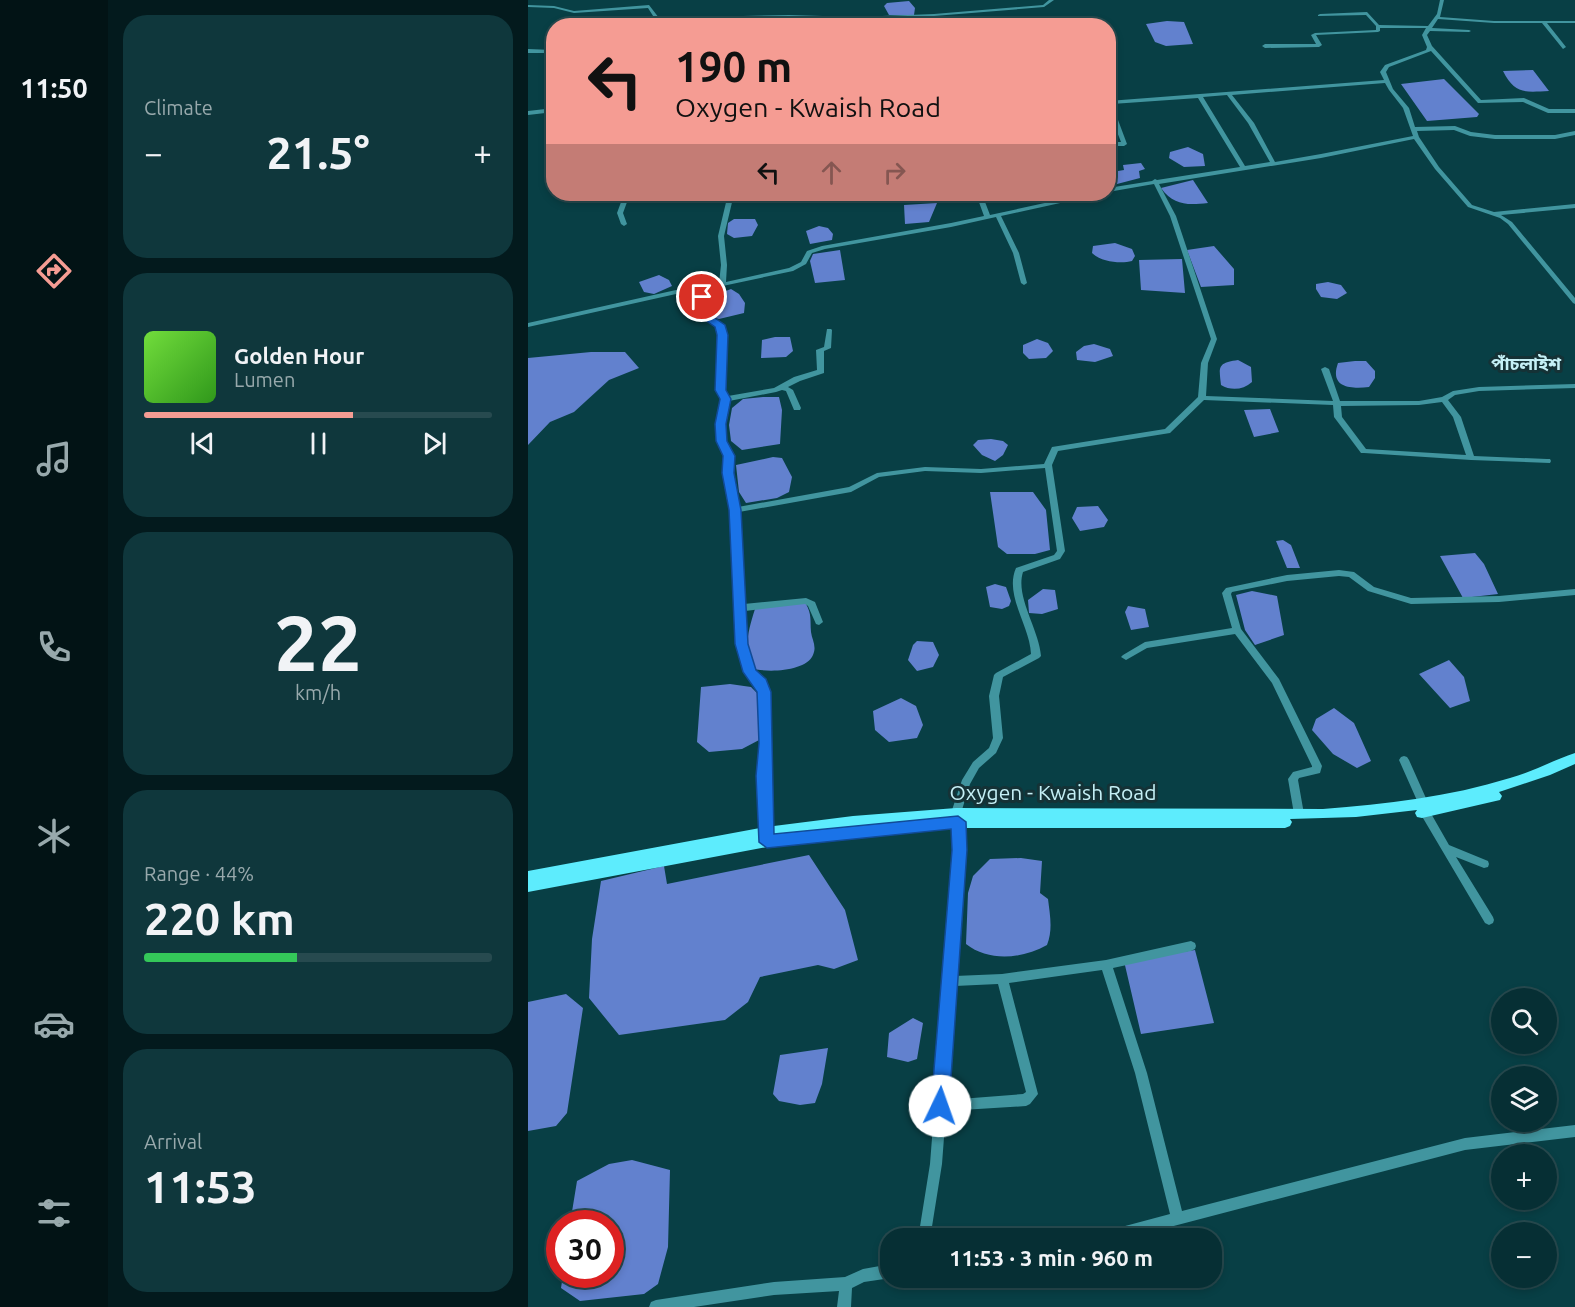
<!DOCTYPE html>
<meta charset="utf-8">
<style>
body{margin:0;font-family:Ubuntu,"Noto Sans Bengali",sans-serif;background:#0f373c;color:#f1f3f6;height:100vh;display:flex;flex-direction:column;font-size:22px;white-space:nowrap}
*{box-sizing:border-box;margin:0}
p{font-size:20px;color:#98a9ac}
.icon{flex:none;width:33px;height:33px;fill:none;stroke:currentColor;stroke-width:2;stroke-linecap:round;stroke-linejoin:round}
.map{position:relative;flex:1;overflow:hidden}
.details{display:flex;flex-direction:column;gap:15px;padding:15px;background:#031a1d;width:420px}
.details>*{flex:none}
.hud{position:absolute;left:18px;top:18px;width:570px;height:183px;border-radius:24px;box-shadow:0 3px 9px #0003,0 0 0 2px #274a4f;background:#f59c93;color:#111;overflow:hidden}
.buttons{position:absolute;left:963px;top:988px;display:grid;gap:12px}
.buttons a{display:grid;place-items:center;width:66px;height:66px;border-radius:50%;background:#062f34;box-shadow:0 3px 9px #0003,0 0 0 2px #274a4f;font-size:30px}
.speed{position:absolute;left:18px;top:1210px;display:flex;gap:12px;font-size:30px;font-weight:700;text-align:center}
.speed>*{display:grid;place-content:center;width:78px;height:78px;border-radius:50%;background:#062f34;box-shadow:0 3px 9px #0003,0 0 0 2px #274a4f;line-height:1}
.speed .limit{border:9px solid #d22;background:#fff;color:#111}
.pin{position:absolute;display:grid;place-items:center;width:51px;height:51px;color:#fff;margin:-26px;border:3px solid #fff;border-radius:50%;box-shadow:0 2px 6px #0007}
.me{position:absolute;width:66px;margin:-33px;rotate:3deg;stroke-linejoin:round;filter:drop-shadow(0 0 4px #0008)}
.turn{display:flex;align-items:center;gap:21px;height:126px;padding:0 30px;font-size:27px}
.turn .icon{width:78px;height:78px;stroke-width:2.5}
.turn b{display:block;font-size:42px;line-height:51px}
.lanes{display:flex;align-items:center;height:57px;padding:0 30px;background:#0003;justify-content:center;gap:30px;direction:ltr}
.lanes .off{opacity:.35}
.big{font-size:45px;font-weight:600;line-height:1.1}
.details .tile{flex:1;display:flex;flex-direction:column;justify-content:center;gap:9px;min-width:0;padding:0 21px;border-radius:24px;background:#0f373c}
.details .dial{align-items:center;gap:0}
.dial b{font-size:78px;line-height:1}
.song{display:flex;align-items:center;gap:18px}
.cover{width:72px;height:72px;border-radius:9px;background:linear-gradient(135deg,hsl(100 70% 55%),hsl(110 70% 35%))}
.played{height:6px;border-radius:3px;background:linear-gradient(90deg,#f59c93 60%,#274a4f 60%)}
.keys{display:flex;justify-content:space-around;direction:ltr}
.heat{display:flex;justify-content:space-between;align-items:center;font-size:33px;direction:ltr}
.charge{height:9px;border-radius:4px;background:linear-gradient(90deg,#34c759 44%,#274a4f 0)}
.trip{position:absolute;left:352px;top:1228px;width:342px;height:60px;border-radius:24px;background:#062f34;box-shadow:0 3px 9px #0003,0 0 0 2px #274a4f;font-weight:600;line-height:60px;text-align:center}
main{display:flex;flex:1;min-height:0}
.dock{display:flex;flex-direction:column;width:108px;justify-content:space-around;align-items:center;background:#021315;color:#98a9ac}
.dock .icon{width:42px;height:42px}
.dock .on{color:#f59c93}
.dock b{font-size:27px;color:#f1f3f6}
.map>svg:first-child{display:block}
.water{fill:#6281ce}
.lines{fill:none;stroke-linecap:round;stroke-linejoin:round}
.minor{fill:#41959f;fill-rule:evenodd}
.major{fill:#5decfd;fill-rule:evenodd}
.route{fill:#1a73e8;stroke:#114b97;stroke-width:1.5}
.labels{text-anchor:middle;stroke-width:6;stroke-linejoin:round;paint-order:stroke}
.far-neighbourhood-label{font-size:18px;font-weight:bold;fill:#c5f0f6;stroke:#153236}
.street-label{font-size:21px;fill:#c5f0f6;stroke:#153236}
</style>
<main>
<nav class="dock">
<b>11:50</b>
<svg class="icon on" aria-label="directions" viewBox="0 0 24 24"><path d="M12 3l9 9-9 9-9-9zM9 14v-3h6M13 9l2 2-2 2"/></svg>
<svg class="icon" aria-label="music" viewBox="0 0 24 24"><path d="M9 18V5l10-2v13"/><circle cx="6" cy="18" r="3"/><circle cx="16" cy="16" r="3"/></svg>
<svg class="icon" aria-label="phone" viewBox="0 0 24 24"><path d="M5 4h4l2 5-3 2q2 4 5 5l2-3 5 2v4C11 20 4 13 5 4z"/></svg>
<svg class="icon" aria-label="climate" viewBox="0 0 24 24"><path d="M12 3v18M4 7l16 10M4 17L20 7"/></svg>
<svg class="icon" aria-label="car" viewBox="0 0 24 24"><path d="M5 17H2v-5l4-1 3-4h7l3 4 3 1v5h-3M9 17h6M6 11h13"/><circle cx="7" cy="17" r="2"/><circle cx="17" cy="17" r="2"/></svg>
<svg class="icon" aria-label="filters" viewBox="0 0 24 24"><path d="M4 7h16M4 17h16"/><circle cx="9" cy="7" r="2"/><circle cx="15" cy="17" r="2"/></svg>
</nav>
<section class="details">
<div class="tile"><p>Climate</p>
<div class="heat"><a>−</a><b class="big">21.5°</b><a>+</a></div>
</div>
<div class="tile">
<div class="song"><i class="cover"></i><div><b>Golden Hour</b><p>Lumen</p></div></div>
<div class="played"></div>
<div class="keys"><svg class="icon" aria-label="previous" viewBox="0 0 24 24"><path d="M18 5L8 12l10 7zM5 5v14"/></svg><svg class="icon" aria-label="pause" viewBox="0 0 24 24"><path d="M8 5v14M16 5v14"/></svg><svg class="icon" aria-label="next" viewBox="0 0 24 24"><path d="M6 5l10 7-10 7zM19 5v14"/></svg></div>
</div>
<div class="tile dial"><b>22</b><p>km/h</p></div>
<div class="tile"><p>Range · 44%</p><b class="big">220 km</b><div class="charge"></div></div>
<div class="tile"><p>Arrival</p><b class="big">11:53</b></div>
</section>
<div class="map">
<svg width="1047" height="1307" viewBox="0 0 1047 1307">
<rect width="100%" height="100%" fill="#083f45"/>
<path class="water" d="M381 1 387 8 386 15H361L356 6 359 3Z
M639 21 656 22 665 44 638 46 627 42 618 24Z
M1005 70 1021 91C998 92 987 95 975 71Z
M916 79 951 114 949 117 899 121 873 84Z
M660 147 675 154 677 166 656 167 641 158 642 152Z
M613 163 617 169 611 171 612 178 589 184 584 172 596 170 595 165Z
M665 180 680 203C660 205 646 206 633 188Z
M409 203 401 222 377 224 376 205Z
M206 219H227L230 225 224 236 206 238 199 234 200 223Z
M291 226 300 228 305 234 304 240 282 244 278 231Z
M587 243 604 249 607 256 604 261C593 264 573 262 564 253L565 246Z
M686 246 706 269V285L673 287 659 250Z
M312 250 317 280 287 283 282 261 285 254Z
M654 259 657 293 613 290 611 260Z
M131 275 141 280 144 286 126 294 116 292 111 282Z
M800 282 813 285 819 293 809 299 793 297 788 289V284Z
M203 289 211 294 217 303 216 313 191 319 183 317 177 299Z
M247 337H262L265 351 258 357 233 358 234 340Z
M509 339 520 343 525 351 518 358 501 359 495 353V345Z
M566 344 582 349 585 356 567 362 549 360 548 352 556 346Z
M63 352H97L111 368 81 380 46 412 22 422 0 445V358Z
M710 360 723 367 724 382C715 390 703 391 693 385 691 367 689 363 710 360Z
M827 361H838L847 371V378L841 387C823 389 801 388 810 363Z
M235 397H251L254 410 252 444 214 450 203 441 201 425 204 408 215 399Z
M742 409 751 432 726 437 716 410Z
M463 439 475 441 480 445 475 455 467 461 454 455 445 445 450 440Z
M245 457 254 458 264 477 261 492 249 498 218 503 211 492 208 465Z
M462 492H505L518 510 522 550 507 554H479L470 547Z
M570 506 580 520 576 527 552 531 544 518 549 507Z
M755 540 763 545 772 568H759L748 541Z
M947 553 956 564 970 594 935 598 912 556Z
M467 584 478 587 483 601 481 606 474 609 462 607 458 587Z
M515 589 527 590 530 609 514 614 501 613 500 600Z
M724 591 749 596 756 635 727 645 717 630 708 595Z
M268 603 278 604C284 615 282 620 283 632 284 640 289 646 285 655 278 672 237 673 223 668 216 646 220 631 227 609Z
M600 606 617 609 621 627 603 630 597 612Z
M389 641 405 642 411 655 405 667 389 671 380 660 385 645Z
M921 660 936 677 942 701 922 708 891 674Z
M202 684 223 687 233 697V739L214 749 181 752 169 742 173 687Z
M373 698 388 706 395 725 389 738 361 742 347 730 345 711Z
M806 708 826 723 843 761 829 768 805 754 784 730 788 719Z
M281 855 317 910 330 960 306 969 290 965 232 977 220 1002 197 1020 91 1035 61 998 64 939 73 881 136 866 139 884Z
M493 858 514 861 512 893 520 899C522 915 525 930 519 945 494 959 461 962 438 944L440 893 445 876 462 859Z
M667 950 686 1023 613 1034 596 961Z
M38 994 55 1008 39 1113 28 1126 0 1131V1002Z
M385 1018 395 1023 389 1059 380 1062 359 1057 361 1033Z
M300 1048 294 1084 287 1103 272 1105 251 1101 245 1094 252 1055Z
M104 1160 142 1170 140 1247 130 1284 116 1294 52 1301 33 1288 35 1275H82V1224H42L49 1181 81 1164Z"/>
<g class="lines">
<path class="minor" d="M521 0H526L516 7 406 16 328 19 261 17 130 21 126 22 123 26H118L122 20 127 19 120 8 46 13 26 8 0 7V5L26 6 46 11 121 5 131 18 261 15 328 17 406 14 515 5Z
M912 0H916L912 17 966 21H1047V23H1019L1038 47 1035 49 1014 23H966L910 19 904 28 941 30 943 31 941 32 902 31 899 35 904 46 953 100 996 98 1021 109H1047V113H1020L995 102 950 103 903 51 861 67 858 72 865 89 881 108 887 127 927 126 943 132 967 135H1027L1047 131V135L1027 139H967L942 136 926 130 889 131 891 137 911 167 944 205 966 212 1047 204V208L973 215 984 222 1047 298V304L1045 303 980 224 972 218 940 207 907 169 886 139 793 158 631 184 648 216 689 339 680 363 678 396 805 401 793 369 797 367 801 369 812 401H891L914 397 925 391 951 387 1047 384V388L951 391 927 395 920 400 933 417 946 456 1019 459H1022L1023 461 1022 463 943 460 836 453H833L806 417 805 405 676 400 642 433 530 451 524 465 537 551 532 559 495 572C487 597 511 629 513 656L511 658 475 677 471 696 475 738 468 753 451 768 442 784 433 813 432 816 428 817 424 816 423 813 434 780 445 762 461 748 465 738 461 696 466 675 468 673 503 654C502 626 476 595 488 568L526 555 529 551 517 468 453 473 397 471 351 477 323 492 211 512 216 604 278 598 287 602 295 622 291 625 288 624 280 606 277 604 217 611 218 644 226 671 236 681 241 692 244 839 243 842 239 843 235 842 234 839 231 692 229 685 217 672 210 644 203 510 196 473 197 456 189 441V424L194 399 189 390 191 346 189 326 181 319 165 292 148 294 0 327V323L148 290 191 283 193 265 190 236 200 194H206L196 236 199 265 198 282 261 268 273 262 279 251 294 246 423 223 456 216 448 194H454L462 215 558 194H567L564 196 473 216 491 253 499 283 496 285 493 283 485 253 468 217 423 227 297 249 284 253 278 264 265 271 171 291 186 317 195 325 199 346 197 390 200 396 246 388 266 377 289 370 288 350 296 347 299 329H303L304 330 303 348 296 351V373L272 381 260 387 265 390 273 408 272 410H266L258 391 254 390 248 392 201 401 197 424V441L205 456 204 473 210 507 321 487 349 473 397 467 453 469 516 464 524 447 637 429 670 397 673 363 683 339 642 216 626 184 580 192V188L624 181 627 179 629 180 712 167 670 98 584 104 599 144 596 146H580V142H593L580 109V101L856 80 852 72 857 65 898 50 899 47 894 35 898 28H852V31L850 32 788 35 794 45 791 47 737 48 734 46 737 44H788L783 35 787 33 848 30V26L838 15 790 16V15L792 14 839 12 851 25 900 26 909 14ZM857 83 861 90 875 108 885 136 793 154 747 162 726 123 704 95ZM699 95 720 123 742 162 717 166 675 97ZM914 402 925 417 938 455 838 449 814 417 813 406 891 405Z
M0 49 25 50 26 66 19 64 20 53H0Z
M24 94H26V97L22 96Z
M26 108V112L0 115V111Z
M96 194H102L95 213 99 224 96 226 93 224 89 213Z
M811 570 826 572 846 587 883 598 971 596 1047 589V595L971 602 883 604 840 591 821 577 811 576 759 581 704 592 703 594 713 629 751 679 794 766 792 773 771 778 770 780 776 814 775 817 771 818 767 817 766 814 760 779 765 772 784 767V766L744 683 707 634 619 648 598 660 593 657 595 655 617 642 704 628 694 593 698 588 759 575Z
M876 756 879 757 881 760 901 805 900 808 896 809 892 808 891 805 871 760 873 757Z
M897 809 901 810 921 845 960 861 961 864 960 867 956 868 928 857 965 917 966 920 965 923 961 925 957 923 892 813 893 810Z
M430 818 434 819 435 822V865L427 976 474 974 578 960 663 941 667 943 668 946 667 949 663 951 585 968 619 1073 654 1211 937 1138 1047 1125V1137L937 1150 596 1239H565L566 1234 571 1233 642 1214 607 1073 574 970 481 983 510 1094 502 1104 498 1106 418 1111 414 1164 402 1239H390L402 1164 416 984 414 981 416 977 425 865V822L426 819ZM470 984 498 1092 495 1094 419 1100 427 986Z
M363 1264V1278L336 1282 324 1288 323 1307H309L311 1291 246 1295 166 1307H121L123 1302 128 1300 246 1282 317 1277 335 1269Z"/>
<path class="major" d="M1047 753V764L1022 775 971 792 974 796 972 800 894 818 889 817 887 813 889 810 828 817 762 819 764 822 762 826 757 828H430L239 847 0 892V871L238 827 325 816 428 808 795 809C858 804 921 797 982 778 1005 772 1025 760 1047 753Z"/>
</g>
<path class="route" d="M174 294 179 297 187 318 197 325 200 335 198 390 203 399 198 424 199 441 207 456 206 473 213 510 220 644 228 670 238 679 243 692 246 834 430 816 438 822 439 850 421 1106 419 1113 412 1115 406 1113 403 1106 424 850 423 829 239 848 231 842 228 776 231 743 229 692 215 672 207 644 201 510 194 473 195 456 188 441 187 424 192 399 187 390 189 335 187 327 177 320 169 297Z"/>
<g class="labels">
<g class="far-neighbourhood-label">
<text x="998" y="370">পাঁচলাইশ</text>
</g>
<g class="street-label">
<text x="525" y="800">Oxygen - Kwaish Road</text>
</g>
</g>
</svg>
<div class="buttons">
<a><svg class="icon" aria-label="search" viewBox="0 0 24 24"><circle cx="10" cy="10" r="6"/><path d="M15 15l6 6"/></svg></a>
<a><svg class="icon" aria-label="layers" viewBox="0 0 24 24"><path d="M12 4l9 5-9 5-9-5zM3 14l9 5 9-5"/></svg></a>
<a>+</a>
<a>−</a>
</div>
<div class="speed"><div class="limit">30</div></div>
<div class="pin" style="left:174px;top:297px;background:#d93025"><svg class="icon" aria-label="arrive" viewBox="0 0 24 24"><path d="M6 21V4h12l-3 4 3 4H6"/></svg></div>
<svg class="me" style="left:412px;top:1106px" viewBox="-20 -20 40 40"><circle r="19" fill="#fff"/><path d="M0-13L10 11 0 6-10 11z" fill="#1a73e8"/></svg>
<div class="trip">11:53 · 3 min · 960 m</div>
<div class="hud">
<div class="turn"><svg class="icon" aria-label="left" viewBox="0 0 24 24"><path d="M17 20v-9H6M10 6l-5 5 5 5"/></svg><div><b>190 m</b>Oxygen - Kwaish Road</div></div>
<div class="lanes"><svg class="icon" aria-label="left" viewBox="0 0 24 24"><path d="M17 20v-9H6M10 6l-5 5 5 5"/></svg><svg class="icon off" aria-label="ahead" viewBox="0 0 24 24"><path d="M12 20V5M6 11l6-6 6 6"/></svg><svg class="icon off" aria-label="right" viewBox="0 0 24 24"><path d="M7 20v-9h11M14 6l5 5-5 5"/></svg></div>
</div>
</div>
</main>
